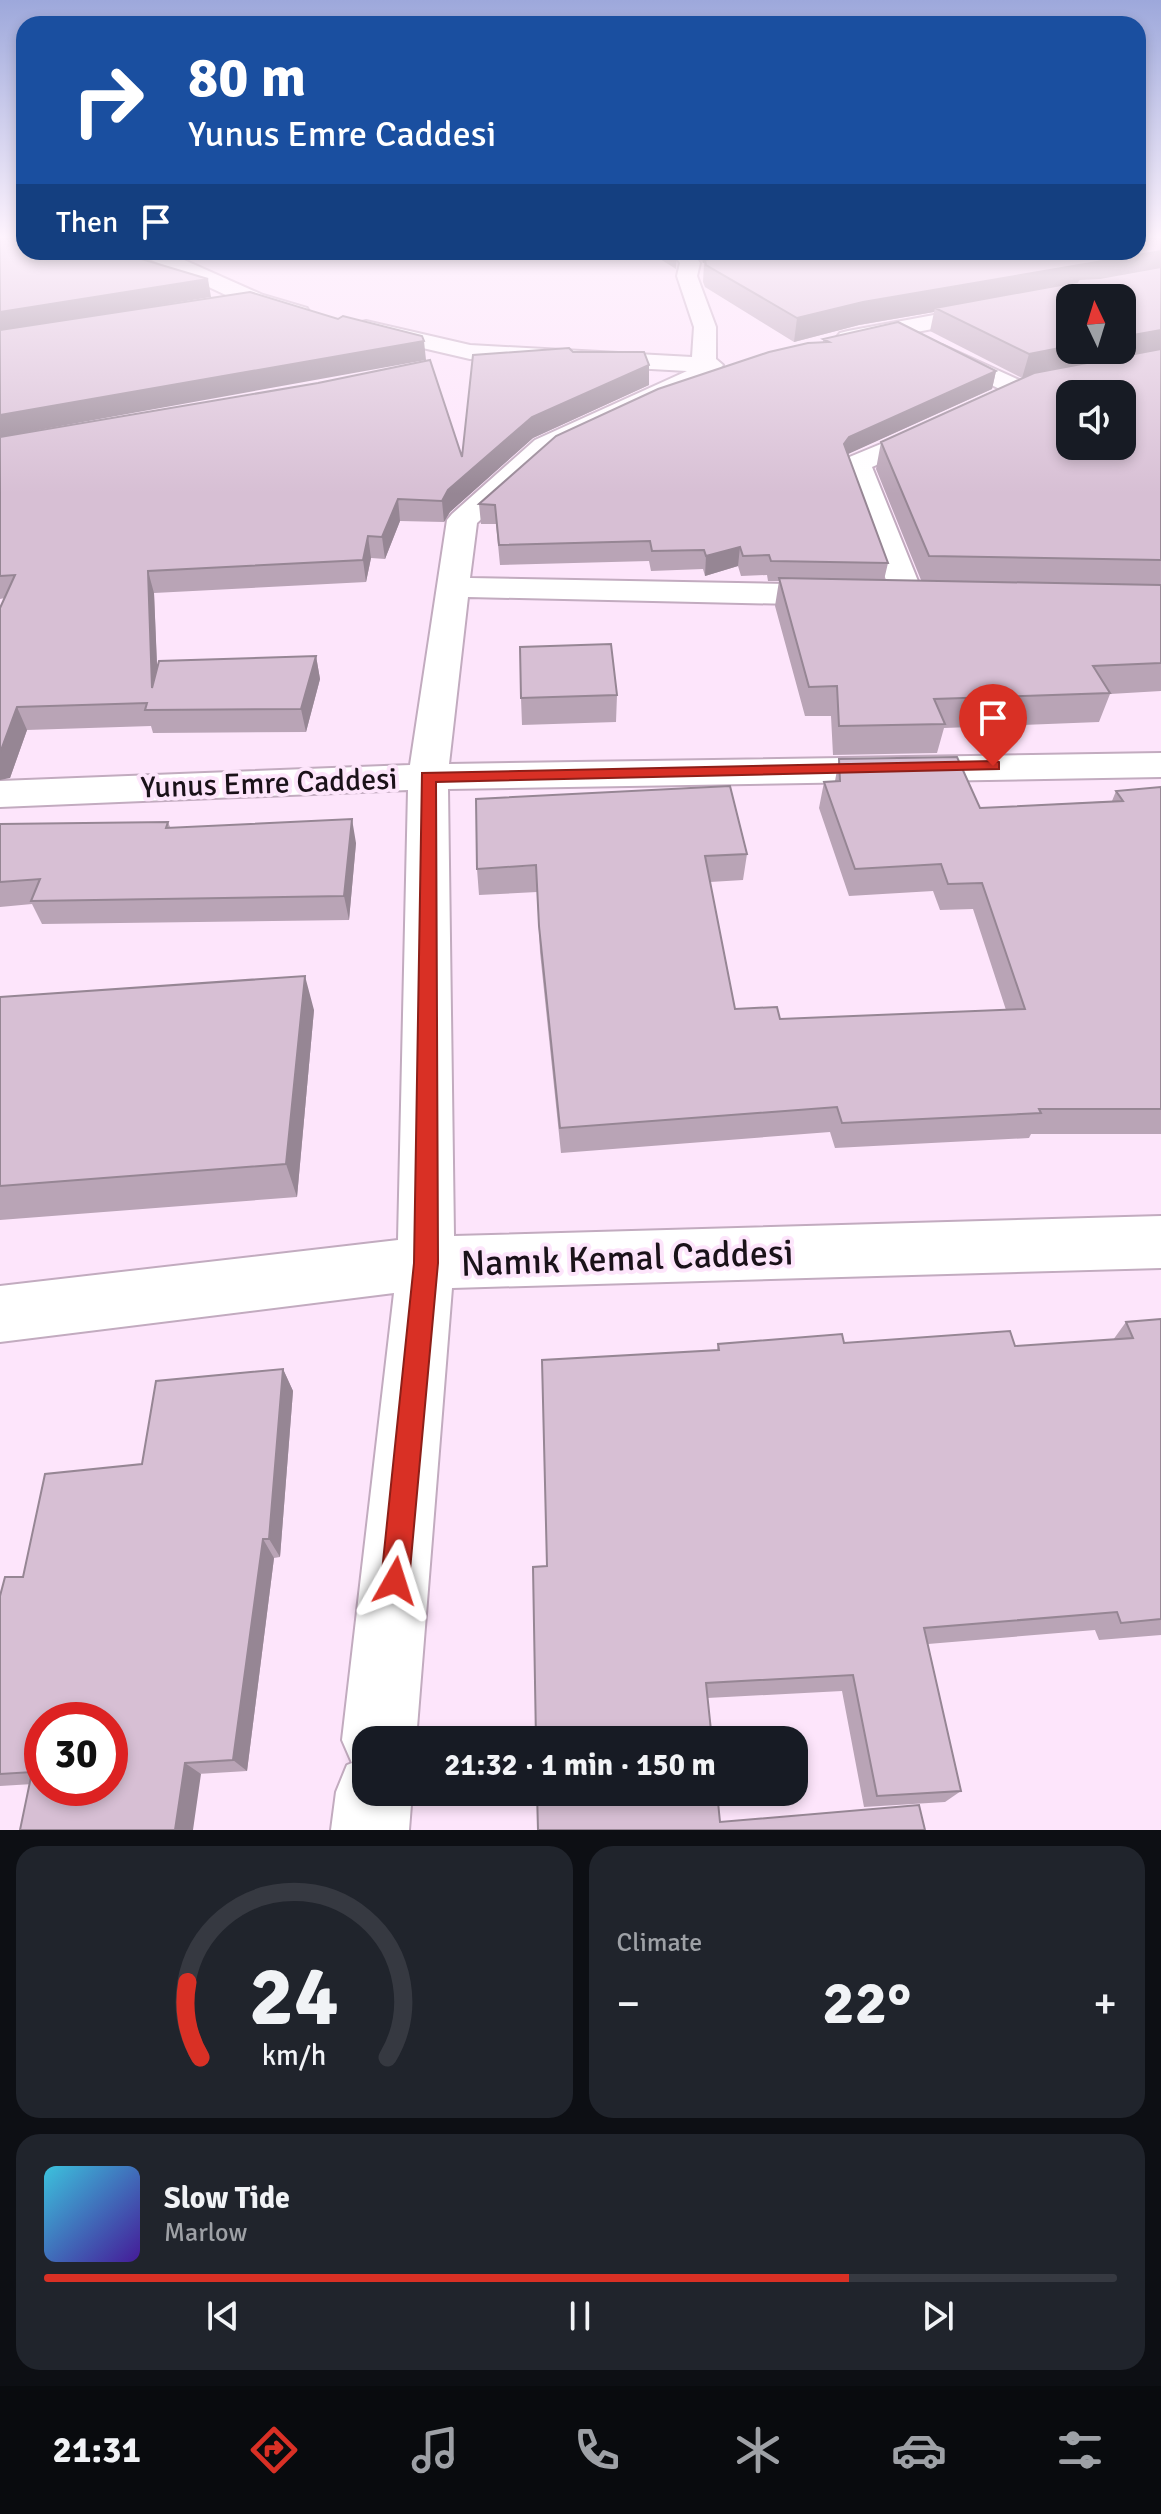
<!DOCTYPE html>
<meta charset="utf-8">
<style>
body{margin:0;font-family:Signika,sans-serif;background:#20242c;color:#f1f3f6;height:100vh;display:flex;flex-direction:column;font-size:30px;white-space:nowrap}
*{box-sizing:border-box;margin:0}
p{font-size:26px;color:#9ea1a6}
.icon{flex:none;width:44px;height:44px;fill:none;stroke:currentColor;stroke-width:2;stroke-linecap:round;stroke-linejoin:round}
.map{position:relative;height:1830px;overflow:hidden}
.drawer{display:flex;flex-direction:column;gap:16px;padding:16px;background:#0d0f14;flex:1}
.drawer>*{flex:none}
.hud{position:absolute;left:16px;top:16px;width:1130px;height:244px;border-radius:24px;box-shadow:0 4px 12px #0003;background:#1a4fa0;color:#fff;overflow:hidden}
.needle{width:52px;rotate:356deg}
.fabs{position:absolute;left:1056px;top:284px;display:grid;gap:16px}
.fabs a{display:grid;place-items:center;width:80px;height:80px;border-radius:16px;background:#171b24;box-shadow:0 4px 12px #0003;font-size:40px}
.speed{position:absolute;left:24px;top:1702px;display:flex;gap:16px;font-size:40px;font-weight:700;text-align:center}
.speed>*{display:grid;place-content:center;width:104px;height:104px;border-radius:50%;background:#171b24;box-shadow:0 4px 12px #0003;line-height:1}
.speed .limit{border:12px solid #d22;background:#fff;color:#111}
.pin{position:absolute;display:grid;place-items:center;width:68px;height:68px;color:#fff;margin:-82px -34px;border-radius:50% 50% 50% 0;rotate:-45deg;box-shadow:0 0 8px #0007}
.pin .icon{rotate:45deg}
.me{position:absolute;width:88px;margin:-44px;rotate:6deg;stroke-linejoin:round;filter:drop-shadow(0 0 6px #0008)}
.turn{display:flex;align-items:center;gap:28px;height:168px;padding:0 40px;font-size:36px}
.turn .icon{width:104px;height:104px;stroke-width:2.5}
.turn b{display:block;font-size:56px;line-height:68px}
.then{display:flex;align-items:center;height:76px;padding:0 40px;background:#0003;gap:16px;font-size:30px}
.big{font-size:60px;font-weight:700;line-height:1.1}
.drawer .tile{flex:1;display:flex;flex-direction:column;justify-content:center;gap:12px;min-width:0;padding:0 28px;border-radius:24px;background:#20242c}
.drawer .dial{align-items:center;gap:0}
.dial svg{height:208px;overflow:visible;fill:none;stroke:#363941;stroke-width:7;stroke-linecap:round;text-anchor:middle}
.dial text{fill:#f1f3f6;stroke:none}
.song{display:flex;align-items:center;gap:24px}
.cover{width:96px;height:96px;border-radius:12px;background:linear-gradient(135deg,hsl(190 70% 55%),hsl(260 70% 35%))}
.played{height:8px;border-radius:4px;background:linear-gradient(90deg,#d93025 75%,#363941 75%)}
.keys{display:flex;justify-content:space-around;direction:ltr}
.heat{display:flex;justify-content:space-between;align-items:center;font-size:44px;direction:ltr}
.drawer .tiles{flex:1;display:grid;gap:16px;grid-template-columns:1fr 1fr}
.tile:last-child{grid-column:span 2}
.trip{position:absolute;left:352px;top:1726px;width:456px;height:80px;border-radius:24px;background:#171b24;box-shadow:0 4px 12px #0003;font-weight:700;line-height:80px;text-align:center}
.tab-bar{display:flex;height:128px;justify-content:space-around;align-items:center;background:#090b0e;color:#9ea1a6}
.tab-bar .icon{width:56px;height:56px}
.tab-bar .selected{color:#d93025}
.tab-bar b{font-size:36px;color:#f1f3f6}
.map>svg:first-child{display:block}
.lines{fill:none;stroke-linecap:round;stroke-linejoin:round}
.street-casing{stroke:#c2abbf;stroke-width:4}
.street{fill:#fff;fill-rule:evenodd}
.wall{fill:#b9a4b6}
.shaded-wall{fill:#968694}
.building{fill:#d7bfd4;stroke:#968694;stroke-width:2;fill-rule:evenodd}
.route{fill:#d93025;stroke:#8d1f18;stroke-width:2}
.labels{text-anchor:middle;stroke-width:8;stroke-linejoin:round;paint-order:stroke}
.street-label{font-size:30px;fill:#1a1219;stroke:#fde5fb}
.near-street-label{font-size:36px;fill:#1a1219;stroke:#fde5fb}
</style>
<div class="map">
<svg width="1161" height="1830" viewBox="0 0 1161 1830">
<rect width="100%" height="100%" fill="#fde5fb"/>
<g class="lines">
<defs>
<path id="street" d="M140 252H166L263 295 307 308 310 313 299 320 247 305 143 256Z
M673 252H693L700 263 697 276 716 327V359L723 365 713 377 555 452 477 523 470 578 838 585 849 588 854 595 849 602 838 605 468 597 449 764 1161 753V777L448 789 454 1236 1161 1216V1268L452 1288 416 1740H366V1792H412L409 1830H331L336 1792 347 1765 352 1763 342 1740 394 1293 0 1342V1286L398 1240 408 790 0 807V781L410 765 447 520 452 514 535 440 687 371 470 359 358 333 355 328 358 323 366 321 470 345 692 357 694 327 677 276 680 263Z
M993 304 1001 306 1004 311 1001 316 848 345 840 343 836 338 840 333 848 331Z
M942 345 1028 384 1031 389 1028 394H1010L934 357 930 352 934 347Z
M934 422 943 424 947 430 943 436 872 467 924 596 919 603 908 606 897 603 892 596 843 464 847 458Z"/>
</defs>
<use href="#street" class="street-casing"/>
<use href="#street" class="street"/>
</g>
<path class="wall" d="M1161 238V691L1110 694 1099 722 944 728 937 753 833 755 831 716H805L775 606 779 581H768L767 575 741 576 738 566 705 576 703 569 651 571 649 561 500 565 496 524H481L479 504 823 342V339L996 371 992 389 847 454 888 563 884 580H921L876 469 881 442 1022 378 930 331 934 312 859 325 794 342 705 287 703 282 704 263H703L695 252H1138Z
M649 252H677L676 269Z
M573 352 649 385 533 438 450 512 444 522 400 521 385 559 371 558 366 582 154 593 157 668 316 656 320 679 306 732 153 733 151 726 27 730 10 778 5 598 0 599V437L462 457Z
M617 695 616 722 522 725 521 698Z
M839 759 980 808 1112 801 1116 791 1161 787V1134H1031L1029 1138 835 1148 830 1132 561 1153 540 952 537 892 479 895 477 869 747 854 743 880 710 882 735 1009 780 1019 1006 1010 973 909 940 910 933 891 849 896 819 808 824 782 835 781Z
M168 822 170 827 356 843 349 920 42 924 32 904 0 907V824Z
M0 997 314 1010 297 1197 0 1220Z
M1161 1319V1635L1099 1640 1095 1630 928 1644 961 1791 945 1802 864 1807 842 1691 707 1698 547 1566 717 1350 718 1344 844 1343 1015 1346 1113 1340 1126 1322Z
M283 1369 293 1391 280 1557 274 1558 247 1771 0 1786V1596L23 1577 142 1464Z"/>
<path class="shaded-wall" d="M1161 251V271L935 308 934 312 859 325 794 342 797 318 863 302Z
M704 252H764L705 260 704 263H703Z
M208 279 211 297 0 331V312Z
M1161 330V350L1022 378 1029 354 1070 346V350H1122V337Z
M424 341 426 360 0 437V415Z
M649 365V385L533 438 450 512 444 522 442 501 448 490 532 417Z
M996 371 992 389 846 455 844 444 849 437Z
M398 499 400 521 385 559 382 537Z
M368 536 371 558 366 582 363 560Z
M740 547 738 566 705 576 706 556Z
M148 571 154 593 159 711 152 688Z
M316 656 320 679 306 732 301 709Z
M17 707 27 730 10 778 0 780V753Z
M352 819 356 843 349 920 344 896Z
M305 976 314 1010 297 1197 286 1164Z
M283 1369 293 1391 280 1557 269 1539Z
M263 1539 274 1558 247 1771 233 1760Z
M185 1763 201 1774 193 1830H175Z"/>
<path class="building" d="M0 238H24V252H118L208 279 0 312Z
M1138 238H1161V251L863 302 797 318 706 265 705 260 748 252H1138Z
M1161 267V330L1122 337V298H1070V346L1029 354 935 308 1077 282 1079 279 1100 278Z
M250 292 338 319 343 316 422 336 424 341 0 415V330Z
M898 322 996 371 849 437 844 444 888 563 771 561 769 555 743 556 740 547 706 556 704 550 652 551 650 541 499 545 495 505 479 504 556 436 658 389 769 352 808 343 829 342 823 339Z
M569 348 573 352H644L649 365 532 417 448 490 442 501 398 499 382 537 368 536 363 560 148 571 152 688 159 661 316 656 301 709 145 710 147 703 17 707 0 753V608L15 575 0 576V437L318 383 430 360 462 457 473 355Z
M1161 349V560L929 556 881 442 1034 373ZM1070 394H1122V446H1070Z
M779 578 1161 585V663L1093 666 1110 693 934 699 945 724 839 726 837 686 809 687Z
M611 644 617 695 521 698 520 647Z
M957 757 980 808 1123 801 1116 791 1161 787V1109H1039L1041 1113 842 1123 837 1107 560 1128 539 926 536 865 477 869 476 799 730 786 747 854 705 856 735 1009 777 1007 780 1019 1025 1009 982 883 948 884 941 864 855 869 824 782 840 781 839 759Z
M352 819 344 896 31 901 40 879 0 882V824L168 822 166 828Z
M305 976 286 1164 0 1186V997Z
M1161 1319V1619L1121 1623 1117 1612 924 1628 961 1791 877 1796 853 1675 706 1683 712 1740H536L533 1567 547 1566 542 1360 719 1350 718 1344 842 1334 844 1343 1010 1331 1015 1346 1133 1338 1126 1322Z
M283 1369 269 1539H263L233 1760 185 1763 175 1830H20L32 1772 0 1774V1596L5 1577H23L45 1474 142 1464 156 1381ZM42 1720H110V1788H42Z
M537 1792H717L720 1822 919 1805 925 1830H538Z"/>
<linearGradient id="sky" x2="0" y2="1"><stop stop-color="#9da8db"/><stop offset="0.48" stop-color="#fef3fd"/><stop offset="1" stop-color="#fef3fd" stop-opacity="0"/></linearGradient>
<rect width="1161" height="494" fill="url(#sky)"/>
<path class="route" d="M993 761 999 762V769L436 782 438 1263 409 1581 405 1591 395 1595 385 1591 381 1581 414 1263 422 773Z"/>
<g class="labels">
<g class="street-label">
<text transform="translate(269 783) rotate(-2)" y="10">Yunus Emre Caddesi</text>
</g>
<g class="near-street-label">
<text transform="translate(627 1257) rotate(-2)" y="13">Namık Kemal Caddesi</text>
</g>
</g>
</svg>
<div class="fabs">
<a><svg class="needle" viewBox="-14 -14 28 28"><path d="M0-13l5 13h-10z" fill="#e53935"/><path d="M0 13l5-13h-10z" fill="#9ea1a6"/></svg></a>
<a><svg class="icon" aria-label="sound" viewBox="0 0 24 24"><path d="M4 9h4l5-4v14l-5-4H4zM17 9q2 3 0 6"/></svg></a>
</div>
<div class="speed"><div class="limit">30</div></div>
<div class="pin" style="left:993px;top:766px;background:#d93025"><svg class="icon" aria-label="arrive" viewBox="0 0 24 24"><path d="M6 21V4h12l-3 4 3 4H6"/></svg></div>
<svg class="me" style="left:395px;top:1581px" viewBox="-20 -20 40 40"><path d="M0-17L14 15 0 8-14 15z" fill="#d93025" stroke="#fff" stroke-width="4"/></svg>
<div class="trip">21:32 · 1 min · 150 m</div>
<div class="hud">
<div class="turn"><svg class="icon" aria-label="right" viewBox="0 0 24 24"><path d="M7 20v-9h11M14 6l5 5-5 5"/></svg><div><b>80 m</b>Yunus Emre Caddesi</div></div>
<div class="then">Then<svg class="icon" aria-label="arrive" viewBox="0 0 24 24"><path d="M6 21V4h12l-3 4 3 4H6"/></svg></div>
</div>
</div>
<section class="drawer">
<div class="tiles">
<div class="tile dial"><svg viewBox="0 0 100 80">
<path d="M14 69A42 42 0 1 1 86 69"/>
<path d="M14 69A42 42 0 0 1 9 40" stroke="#d93025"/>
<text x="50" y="56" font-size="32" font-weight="700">24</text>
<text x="50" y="72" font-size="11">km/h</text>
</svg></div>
<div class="tile"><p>Climate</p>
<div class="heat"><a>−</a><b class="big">22°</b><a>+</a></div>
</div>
<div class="tile">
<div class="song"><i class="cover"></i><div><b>Slow Tide</b><p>Marlow</p></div></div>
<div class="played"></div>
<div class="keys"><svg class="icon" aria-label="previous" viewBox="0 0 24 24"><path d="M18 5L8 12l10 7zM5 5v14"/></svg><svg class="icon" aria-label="pause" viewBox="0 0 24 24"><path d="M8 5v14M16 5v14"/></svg><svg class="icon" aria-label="next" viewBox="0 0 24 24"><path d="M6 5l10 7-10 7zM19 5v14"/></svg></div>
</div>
</div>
</section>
<nav class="tab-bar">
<b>21:31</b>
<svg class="icon selected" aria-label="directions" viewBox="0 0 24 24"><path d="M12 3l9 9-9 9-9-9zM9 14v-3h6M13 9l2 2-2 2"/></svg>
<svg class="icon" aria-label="music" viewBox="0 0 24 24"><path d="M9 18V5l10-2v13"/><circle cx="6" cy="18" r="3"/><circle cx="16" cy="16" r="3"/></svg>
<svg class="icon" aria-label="phone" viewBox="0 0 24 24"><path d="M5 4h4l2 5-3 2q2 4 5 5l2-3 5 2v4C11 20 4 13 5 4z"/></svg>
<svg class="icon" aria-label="climate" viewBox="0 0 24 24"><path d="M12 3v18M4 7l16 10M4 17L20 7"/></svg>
<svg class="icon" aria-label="car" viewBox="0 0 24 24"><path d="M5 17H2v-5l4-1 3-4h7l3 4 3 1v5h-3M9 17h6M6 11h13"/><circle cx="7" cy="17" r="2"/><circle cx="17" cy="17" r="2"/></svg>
<svg class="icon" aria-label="filters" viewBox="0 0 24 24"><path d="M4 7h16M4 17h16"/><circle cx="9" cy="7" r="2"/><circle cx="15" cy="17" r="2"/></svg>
</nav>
